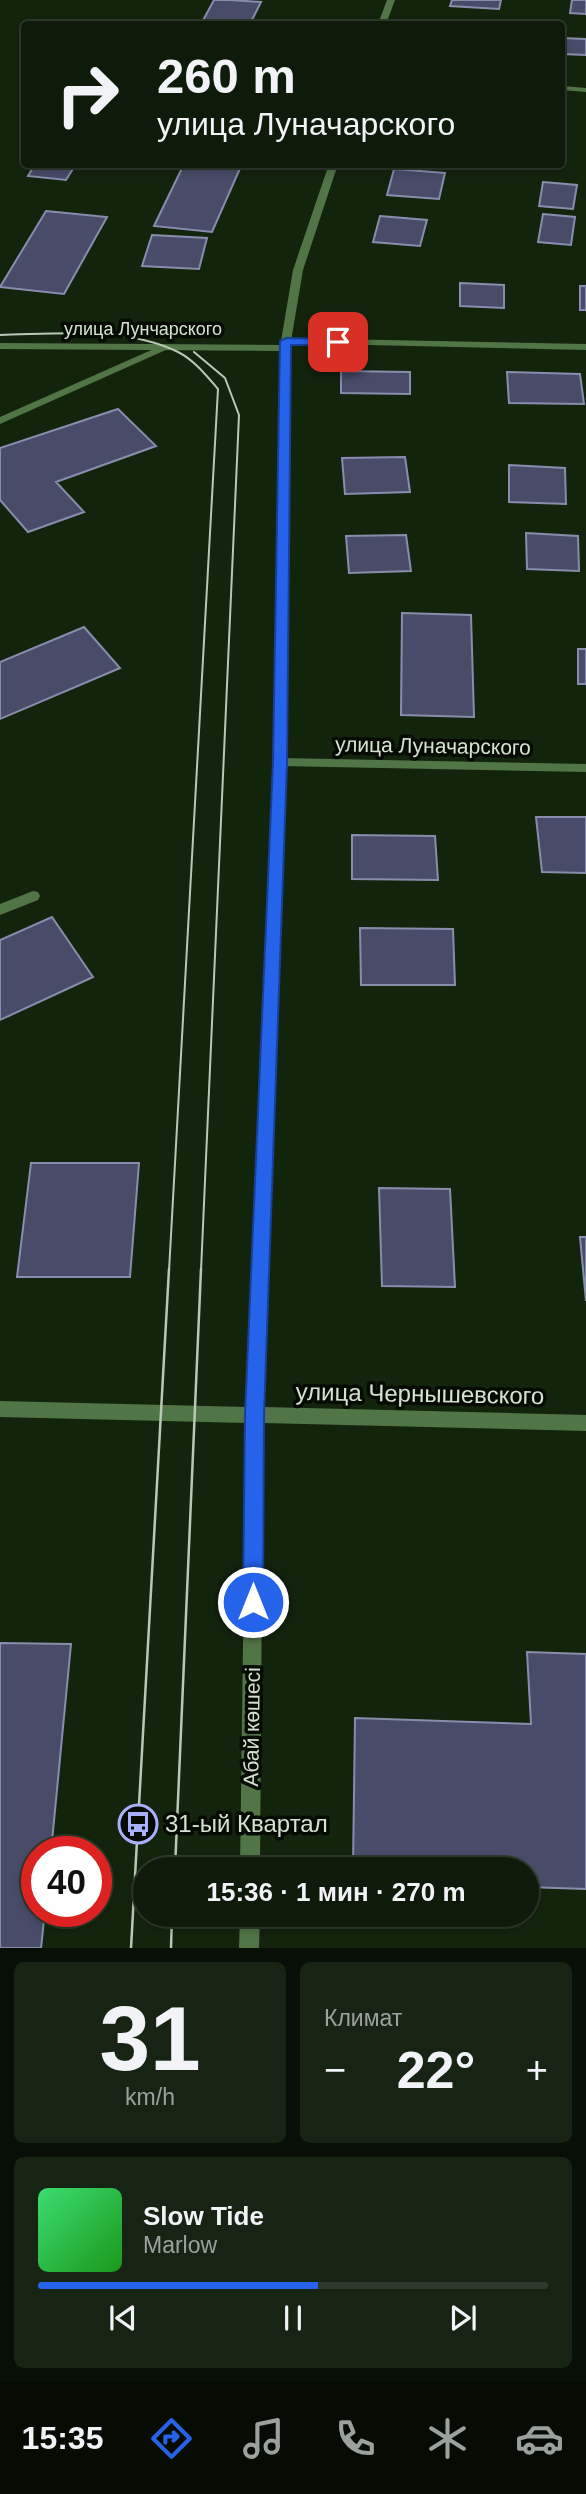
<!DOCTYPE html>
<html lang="ru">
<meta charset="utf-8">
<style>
body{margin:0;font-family:Arial,sans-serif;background:#172413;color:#f1f3f6;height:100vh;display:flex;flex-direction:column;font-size:26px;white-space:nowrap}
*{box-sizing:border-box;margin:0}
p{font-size:23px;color:#9ba19c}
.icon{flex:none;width:38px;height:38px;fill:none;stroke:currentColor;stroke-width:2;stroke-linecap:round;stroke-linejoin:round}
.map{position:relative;height:1948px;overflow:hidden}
.panel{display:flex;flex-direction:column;gap:14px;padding:14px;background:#080f06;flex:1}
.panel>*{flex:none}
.hud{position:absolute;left:21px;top:21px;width:544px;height:147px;border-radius:7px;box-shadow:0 4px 10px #0003,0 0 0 2px #2e392b;background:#0e1b0a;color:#f1f3f6;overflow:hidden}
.speed{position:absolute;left:21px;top:1836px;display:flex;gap:14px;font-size:35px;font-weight:700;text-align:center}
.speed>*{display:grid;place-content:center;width:91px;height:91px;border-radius:50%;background:#0e1b0a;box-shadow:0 4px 10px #0003,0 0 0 2px #2e392b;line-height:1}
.speed .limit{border:10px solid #d22;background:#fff;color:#111}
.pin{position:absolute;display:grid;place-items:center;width:60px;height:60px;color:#fff;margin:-30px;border-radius:14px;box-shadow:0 4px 10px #0006}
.me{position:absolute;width:77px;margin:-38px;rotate:0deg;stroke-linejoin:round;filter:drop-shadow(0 0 5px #0008)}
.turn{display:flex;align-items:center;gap:24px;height:147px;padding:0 21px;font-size:32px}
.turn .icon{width:91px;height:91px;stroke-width:2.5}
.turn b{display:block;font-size:49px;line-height:60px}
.big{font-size:52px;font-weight:700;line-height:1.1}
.panel .tile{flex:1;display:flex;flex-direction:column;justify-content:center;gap:10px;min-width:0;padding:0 24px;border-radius:10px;background:#172413}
.panel .dial{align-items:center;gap:0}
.dial b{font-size:91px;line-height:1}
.song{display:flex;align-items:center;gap:21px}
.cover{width:84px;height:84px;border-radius:10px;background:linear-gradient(135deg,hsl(140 70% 55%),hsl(120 70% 35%))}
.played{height:7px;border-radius:4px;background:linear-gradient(90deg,#2563eb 55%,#2e392b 55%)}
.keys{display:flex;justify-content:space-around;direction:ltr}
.heat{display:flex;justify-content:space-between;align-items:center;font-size:38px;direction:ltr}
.panel .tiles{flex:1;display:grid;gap:14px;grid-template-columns:1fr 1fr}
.tile:last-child{grid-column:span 2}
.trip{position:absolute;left:133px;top:1857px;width:406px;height:70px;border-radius:35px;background:#0e1b0a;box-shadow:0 4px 10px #0003,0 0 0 2px #2e392b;font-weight:700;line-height:70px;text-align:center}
.tab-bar{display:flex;height:112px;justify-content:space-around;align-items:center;background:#060b04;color:#9ba19c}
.tab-bar .icon{width:49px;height:49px}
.tab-bar .on{color:#2563eb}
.tab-bar b{font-size:32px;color:#f1f3f6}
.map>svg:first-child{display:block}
.building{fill:#484c69;stroke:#888dad;stroke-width:2}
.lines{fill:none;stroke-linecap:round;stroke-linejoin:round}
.service{fill:#527548;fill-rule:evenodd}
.minor{fill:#527548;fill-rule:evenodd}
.tertiary{fill:#527548;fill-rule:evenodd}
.tram-far1{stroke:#bac7b6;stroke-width:2}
.tram{stroke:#bac7b6;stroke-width:2.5}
.route{fill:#2563eb;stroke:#184099;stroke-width:2}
.labels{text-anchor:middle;stroke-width:7;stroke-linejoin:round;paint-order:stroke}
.far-street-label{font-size:18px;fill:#d5e1d1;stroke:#050b03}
.street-label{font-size:21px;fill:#d5e1d1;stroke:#050b03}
.near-street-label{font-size:24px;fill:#d5e1d1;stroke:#050b03}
.near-poi-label{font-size:24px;fill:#d5e1d1;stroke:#050b03;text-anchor:start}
</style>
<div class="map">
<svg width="586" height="1948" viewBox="0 0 586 1948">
<rect width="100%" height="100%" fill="#13240d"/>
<path class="building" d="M214 0H231L261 2 250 24H201Z
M452 0H501L499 9 450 6Z
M572 0H586V14L570 13Z
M562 38 586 39V55L562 54Z
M35 164H76L66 180 28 176Z
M184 164H242L212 232 154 226Z
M394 169 445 173 439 199 387 195Z
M543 182 577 185 573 209 539 206Z
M46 211 107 217 64 294 0 287Z
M543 214 575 217 571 245 538 242Z
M380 216 427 220 420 246 373 242Z
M152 235 207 238 199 269 142 266Z
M460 283 504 285V308L460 306Z
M580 286H586V310H580Z
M341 371 410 372V394L341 393Z
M507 372 580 374 584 404 509 403Z
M118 409 156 446 56 482 84 512 28 532 0 500V448Z
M405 457 410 492 345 494 342 458Z
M509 465 565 468 566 504 509 502Z
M526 533 578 536 579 571 527 569Z
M406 535 411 571 349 573 346 536Z
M402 613 471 615 474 717 401 715Z
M84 627 120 668 0 719V662Z
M578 649H586V684H578Z
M536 817H586V873L542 872Z
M352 835 435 836 438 880 352 879Z
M52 917 93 977 0 1020V940Z
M360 928 453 929 455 985H361Z
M31 1163H139L130 1277H17Z
M379 1188 450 1189 455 1287 382 1286Z
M580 1237H586V1301Z
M0 1643 71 1644 51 1852H37V1911H45L41 1948H0Z
M527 1652 586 1654V1889L527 1887V1869H353L355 1718 531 1724Z
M352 1914H503L504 1927 352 1922Z"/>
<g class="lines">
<path class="service" d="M165 344 170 347 168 349 0 424V417Z
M33 891 38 892 40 896 38 900 0 915V904Z"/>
<path class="minor" d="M562 86 586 88V92L562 90Z
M286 338 586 344V350L283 343 281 341Z
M0 343 286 345 291 348 286 351 0 349Z
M280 758 586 764V772L280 766 274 762Z"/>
<path class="tertiary" d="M387 0H395L386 24H378Z
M329 164H338L303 270 291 341 286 762 264 1407 586 1415V1431L263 1423 260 1869H240L246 1423 0 1417V1401L247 1407 274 762 281 341 293 270Z
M240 1914H260L259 1948H239Z"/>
<path class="tram-far1" d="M0 335C57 334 125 326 178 352 194 360 206 375 218 389L169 1271
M194 352 225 378 239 415 201 1271"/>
<path class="tram" d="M175 1869 201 1269
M131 1948 169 1269
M171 1948 172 1914"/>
</g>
<path class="route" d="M286 338 338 339 344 342 338 345H291L287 762 264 1415 263 1602 260 1609 253 1612 246 1609 243 1602 245 1415 273 762 280 341Z"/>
<defs>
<symbol id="bus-ring" viewBox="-11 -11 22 22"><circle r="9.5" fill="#050b03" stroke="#a8b0fc" stroke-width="1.5"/><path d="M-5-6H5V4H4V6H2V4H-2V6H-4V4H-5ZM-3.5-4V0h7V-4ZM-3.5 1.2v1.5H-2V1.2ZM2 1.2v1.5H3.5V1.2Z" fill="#a8b0fc"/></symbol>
</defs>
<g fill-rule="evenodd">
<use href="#bus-ring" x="116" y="1802" width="44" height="44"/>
</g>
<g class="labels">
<g class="far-street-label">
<text x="143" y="335">улица Лунчарского</text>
</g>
<g class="street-label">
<text transform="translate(433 746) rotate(1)" y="7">улица Луначарского</text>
<text transform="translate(252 1727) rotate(-89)" y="7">Абай көшесі</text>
</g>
<g class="near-street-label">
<text transform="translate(420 1394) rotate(1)" y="8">улица Чернышевского</text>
</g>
<g class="near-poi-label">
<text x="165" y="1832">31-ый Квартал</text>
</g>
</g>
</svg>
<div class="speed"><div class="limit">40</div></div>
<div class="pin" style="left:338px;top:342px;background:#d93025"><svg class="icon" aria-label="arrive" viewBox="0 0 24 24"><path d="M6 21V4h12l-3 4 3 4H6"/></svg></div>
<svg class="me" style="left:253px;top:1602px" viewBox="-20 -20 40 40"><circle r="17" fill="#2563eb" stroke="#fff" stroke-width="3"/><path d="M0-11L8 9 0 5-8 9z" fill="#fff"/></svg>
<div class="trip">15:36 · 1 мин · 270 m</div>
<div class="hud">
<div class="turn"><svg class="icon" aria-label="right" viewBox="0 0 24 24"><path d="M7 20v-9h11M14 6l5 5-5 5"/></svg><div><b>260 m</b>улица Луначарского</div></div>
</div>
</div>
<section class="panel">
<div class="tiles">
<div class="tile dial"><b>31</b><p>km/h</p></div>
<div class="tile"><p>Климат</p>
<div class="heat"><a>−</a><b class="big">22°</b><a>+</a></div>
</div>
<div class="tile">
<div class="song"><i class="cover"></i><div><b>Slow Tide</b><p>Marlow</p></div></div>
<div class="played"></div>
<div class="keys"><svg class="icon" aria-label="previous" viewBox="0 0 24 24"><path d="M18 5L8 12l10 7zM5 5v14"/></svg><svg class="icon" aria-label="pause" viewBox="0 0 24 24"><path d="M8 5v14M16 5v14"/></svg><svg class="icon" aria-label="next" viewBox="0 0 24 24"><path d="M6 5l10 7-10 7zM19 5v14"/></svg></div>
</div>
</div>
</section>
<nav class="tab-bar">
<b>15:35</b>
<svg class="icon on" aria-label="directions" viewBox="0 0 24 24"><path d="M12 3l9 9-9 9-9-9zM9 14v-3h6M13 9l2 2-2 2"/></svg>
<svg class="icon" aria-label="music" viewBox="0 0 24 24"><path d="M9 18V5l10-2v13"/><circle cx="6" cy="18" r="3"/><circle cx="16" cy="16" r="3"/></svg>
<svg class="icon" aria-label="phone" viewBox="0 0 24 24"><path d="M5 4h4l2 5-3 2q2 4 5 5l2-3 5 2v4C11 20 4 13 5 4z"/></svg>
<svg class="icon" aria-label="climate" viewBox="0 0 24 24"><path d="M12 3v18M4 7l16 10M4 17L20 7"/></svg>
<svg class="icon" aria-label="car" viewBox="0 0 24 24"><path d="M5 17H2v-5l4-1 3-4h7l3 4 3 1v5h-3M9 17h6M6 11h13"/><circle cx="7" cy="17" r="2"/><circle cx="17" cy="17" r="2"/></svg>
</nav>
